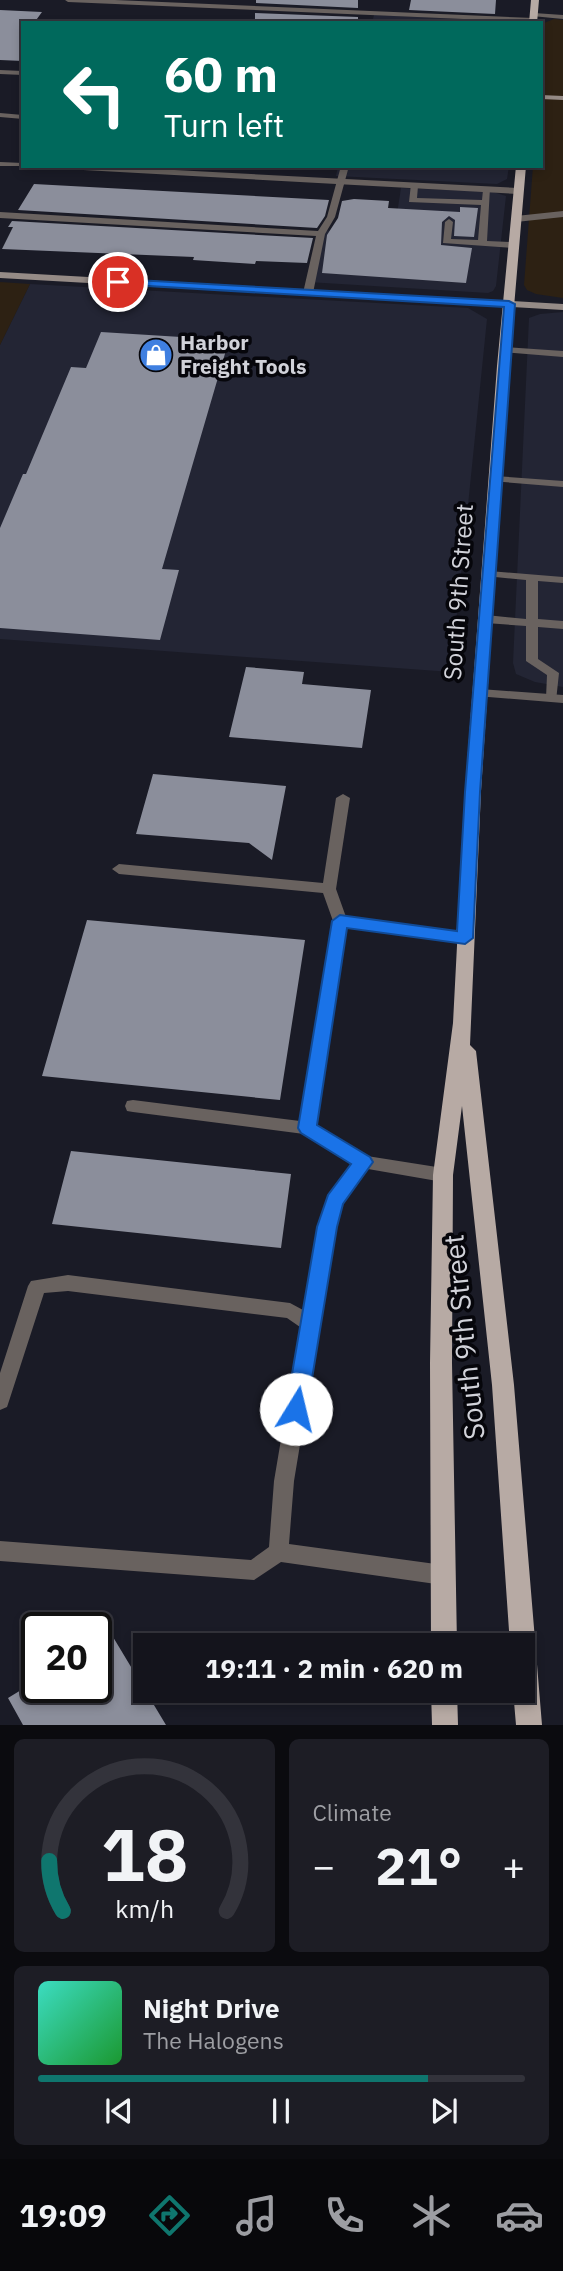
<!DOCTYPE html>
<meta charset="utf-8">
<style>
body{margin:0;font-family:"IBM Plex Sans",sans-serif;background:#1d1d25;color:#f1f3f6;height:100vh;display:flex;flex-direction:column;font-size:26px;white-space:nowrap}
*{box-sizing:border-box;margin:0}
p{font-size:23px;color:#9d9ea3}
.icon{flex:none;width:38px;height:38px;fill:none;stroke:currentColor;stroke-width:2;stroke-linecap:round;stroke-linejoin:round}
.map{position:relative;height:1725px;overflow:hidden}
.drawer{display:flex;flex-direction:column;gap:14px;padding:14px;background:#0b0b0f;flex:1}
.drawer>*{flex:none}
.hud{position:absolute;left:21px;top:21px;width:522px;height:147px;border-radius:0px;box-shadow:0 4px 10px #0003,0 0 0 2px #33333b;background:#00695c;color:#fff;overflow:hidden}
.speed{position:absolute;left:21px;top:1612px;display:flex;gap:14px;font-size:35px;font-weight:700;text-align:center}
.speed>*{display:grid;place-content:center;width:91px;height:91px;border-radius:50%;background:#14141c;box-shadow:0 4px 10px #0003,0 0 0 2px #33333b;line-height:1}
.speed .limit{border:4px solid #111;border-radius:10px;background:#fff;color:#111}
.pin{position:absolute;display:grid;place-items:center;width:60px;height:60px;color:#fff;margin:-30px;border:4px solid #fff;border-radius:50%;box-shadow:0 2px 7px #0007}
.me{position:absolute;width:77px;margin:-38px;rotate:9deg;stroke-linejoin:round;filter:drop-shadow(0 0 5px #0008)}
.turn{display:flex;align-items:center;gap:24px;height:147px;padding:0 28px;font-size:32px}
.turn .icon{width:91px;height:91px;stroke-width:2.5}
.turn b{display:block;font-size:49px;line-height:60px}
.big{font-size:52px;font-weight:800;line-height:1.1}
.drawer .card{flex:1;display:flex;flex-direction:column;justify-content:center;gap:10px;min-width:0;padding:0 24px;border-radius:10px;background:#1d1d25}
.drawer .dial{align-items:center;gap:0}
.dial svg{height:182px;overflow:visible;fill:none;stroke:#33333b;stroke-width:7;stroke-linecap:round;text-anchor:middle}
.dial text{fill:#f1f3f6;stroke:none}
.song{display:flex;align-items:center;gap:21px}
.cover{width:84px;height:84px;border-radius:10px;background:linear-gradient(135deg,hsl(170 70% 55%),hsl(130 70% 35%))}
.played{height:7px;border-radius:4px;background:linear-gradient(90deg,#0f766e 80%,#33333b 80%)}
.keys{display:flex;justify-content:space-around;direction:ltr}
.heat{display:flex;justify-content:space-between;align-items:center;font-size:38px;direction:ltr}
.drawer .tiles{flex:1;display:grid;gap:14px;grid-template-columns:1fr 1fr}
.card:last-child{grid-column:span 2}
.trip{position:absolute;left:133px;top:1633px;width:402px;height:70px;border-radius:0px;background:#14141c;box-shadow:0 4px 10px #0003,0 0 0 2px #33333b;font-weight:800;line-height:70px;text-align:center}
.tabs{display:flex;height:112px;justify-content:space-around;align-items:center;background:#08080b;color:#9d9ea3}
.tabs .icon{width:49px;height:49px}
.tabs .active{color:#0f766e}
.tabs b{font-size:32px;color:#f1f3f6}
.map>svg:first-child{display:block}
.built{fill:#232534}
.education{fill:#2d2113}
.building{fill:#8b8e9b}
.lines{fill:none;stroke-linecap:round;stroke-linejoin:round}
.service{fill:#69625f;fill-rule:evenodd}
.minor{fill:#69625f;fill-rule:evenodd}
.tertiary{fill:#69625f;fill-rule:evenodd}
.secondary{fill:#958b86;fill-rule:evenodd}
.primary{fill:#b7aaa4;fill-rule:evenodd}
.route{fill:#1a73e8;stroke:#114b97;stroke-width:2}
.labels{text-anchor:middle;stroke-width:7;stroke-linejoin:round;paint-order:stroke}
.far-poi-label{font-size:21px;font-weight:bold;fill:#d1d2d9;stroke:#06060b;text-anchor:start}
.street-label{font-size:24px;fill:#d1d2d9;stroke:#06060b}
.near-street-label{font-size:28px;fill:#d1d2d9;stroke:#06060b}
</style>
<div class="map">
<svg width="563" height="1725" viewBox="0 0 563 1725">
<rect width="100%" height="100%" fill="#1a1b26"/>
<path class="built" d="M374 15 512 21 520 23H372Z
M338 166H509L507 179 497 184 336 176Z
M401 188 493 192 506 196 496 286 493 291 488 293 308 282 321 230 394 233Z
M30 284 468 308 487 319 451 672 0 639V345Z
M563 312V687L535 682 516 674 513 663 529 318 540 314Z"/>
<path class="education" d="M554 19 563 20V298L536 294 527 290 524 285 533 166H541V66L544 23Z
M0 282 30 284 0 345Z"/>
<path class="building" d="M256 0H358V8L256 3Z
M411 0H496L495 14 409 10Z
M0 10 42 12 34 23H23V61L0 60Z
M255 13 358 17V23H255Z
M34 184 163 191 329 200 325 216 317 228 18 210Z
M354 199 389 201 388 208 460 212V207L478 208 474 237 454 236 455 220 449 216 442 222 441 245 472 248 466 283 322 273 327 235 338 218 342 201Z
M12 221 313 238 307 263 256 261 255 264 193 260 194 257 2 249 13 227H8Z
M101 332 229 340 162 569 179 570 160 640 0 628V528L23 474H26L71 367 86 368Z
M246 667 304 672 302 684 371 690 362 748 229 737Z
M153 774 286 786 272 860 249 843 136 834Z
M87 920 305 940 280 1100 42 1076Z
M71 1151 291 1174 281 1248 52 1224Z
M110 1632 166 1725H23L8 1698 26 1687H96V1641Z"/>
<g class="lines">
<path class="service" d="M0 113 23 115V119L0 117Z
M341 166H349L335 217 325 234 313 293 308 296 303 293 316 236 0 218V212L318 231 327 217Z
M411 184 418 186 417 198 482 200 483 190 490 188 487 241 513 242 517 245 513 248 443 243 445 222 449 219 453 222 451 239 478 240 481 205 409 202Z
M563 211V217L516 222 512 219 516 216Z
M504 347 563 351V357L501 352V348Z
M495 476 563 481V487L491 481 490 479Z
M489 571 563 577V583L538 581V619L563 621V629L538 627V659L559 673 556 701H548L546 698 547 675 526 661V626L486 623 480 619 486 615 526 619V580L485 576 483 574Z
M343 794 350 798 336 889 346 917 465 933 470 934 472 938 470 942 465 943 346 927 316 1125 367 1156 443 1168 449 1170 451 1175 449 1180 443 1182 368 1169 343 1203 336 1227 294 1481 289 1544 443 1565 450 1568 453 1575 450 1582 443 1585 281 1562 254 1580 0 1561V1541L251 1560 269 1547 274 1481 300 1327 287 1318 68 1291 44 1293 9 1401 7 1407 0 1410V1373L28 1286 31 1281 68 1275 290 1303 303 1310 318 1227 327 1200 353 1164 304 1134 133 1112 127 1111 125 1106 127 1101 133 1100 300 1121 333 921 323 893 119 874 112 869 119 864 323 883 336 798Z"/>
<path class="minor" d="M65 0H115L533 18 536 20 533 22 68 2Z
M534 13 563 15V19L532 16Z
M0 70 23 71V75L0 74Z
M0 162 23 163V166H26H0Z
M43 166H98L518 188 522 191 518 194 47 168Z"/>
<path class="tertiary" d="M480 689 563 695V703L476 696 474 693Z"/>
<path class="secondary" d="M541 95 563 96V100L541 99Z
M0 272 563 304V310L0 278Z"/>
<path class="primary" d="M531 0H539L537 23H529Z
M516 166H526L509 366 481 791 470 1045 476 1051 514 1385 542 1725H516L513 1690H523V1645H510L492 1385 462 1106 453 1175 452 1363 457 1645H431L430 1363 433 1175 453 1023 465 791 497 366Z
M431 1690H457L458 1725H432Z"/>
</g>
<path class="route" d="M118 279 509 301 515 304 480 792 473 938 465 944 347 928 317 1125 370 1157 373 1162 343 1204 337 1227 307 1409 304 1415 296 1418 289 1415 286 1409 317 1227 328 1195 351 1164 301 1133 298 1128 332 921 340 915 457 931 465 792 504 307 114 284 112 282Z"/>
<defs>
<symbol id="shop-disc" viewBox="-11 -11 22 22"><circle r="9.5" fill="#3f7fe0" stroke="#06060b"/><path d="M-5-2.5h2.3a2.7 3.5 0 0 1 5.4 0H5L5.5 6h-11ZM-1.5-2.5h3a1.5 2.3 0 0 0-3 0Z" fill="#fff"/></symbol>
</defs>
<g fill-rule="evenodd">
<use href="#shop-disc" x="137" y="336" width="38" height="38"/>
</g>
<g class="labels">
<g class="far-poi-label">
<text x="180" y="350">Harbor<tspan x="180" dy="24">Freight Tools</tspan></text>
</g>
<g class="street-label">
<text transform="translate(459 592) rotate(-86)" y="8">South 9th Street</text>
</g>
<g class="near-street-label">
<text transform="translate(464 1337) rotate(-96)" y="10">South 9th Street</text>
</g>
</g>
</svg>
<div class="speed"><div class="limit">20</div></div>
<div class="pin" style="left:118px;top:282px;background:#d93025"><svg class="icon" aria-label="arrive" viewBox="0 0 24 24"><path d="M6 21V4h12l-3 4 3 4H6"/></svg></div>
<svg class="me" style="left:296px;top:1409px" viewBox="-20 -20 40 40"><circle r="19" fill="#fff"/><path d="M0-13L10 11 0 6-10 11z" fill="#1a73e8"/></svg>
<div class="trip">19:11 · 2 min · 620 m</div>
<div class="hud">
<div class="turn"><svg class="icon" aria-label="left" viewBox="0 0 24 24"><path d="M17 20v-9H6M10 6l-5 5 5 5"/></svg><div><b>60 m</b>Turn left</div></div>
</div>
</div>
<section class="drawer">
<div class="tiles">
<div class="card dial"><svg viewBox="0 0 100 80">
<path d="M14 69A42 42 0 1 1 86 69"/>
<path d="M14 69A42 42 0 0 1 8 47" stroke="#0f766e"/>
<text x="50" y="56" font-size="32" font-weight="700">18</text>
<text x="50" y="72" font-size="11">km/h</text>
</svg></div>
<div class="card"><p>Climate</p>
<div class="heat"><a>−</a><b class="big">21°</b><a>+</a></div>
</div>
<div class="card">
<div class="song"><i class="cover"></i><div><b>Night Drive</b><p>The Halogens</p></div></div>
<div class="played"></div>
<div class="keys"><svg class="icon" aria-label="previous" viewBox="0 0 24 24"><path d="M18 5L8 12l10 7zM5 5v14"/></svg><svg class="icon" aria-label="pause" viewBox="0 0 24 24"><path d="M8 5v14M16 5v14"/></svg><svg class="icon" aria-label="next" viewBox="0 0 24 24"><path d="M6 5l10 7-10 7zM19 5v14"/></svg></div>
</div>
</div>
</section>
<nav class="tabs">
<b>19:09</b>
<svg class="icon active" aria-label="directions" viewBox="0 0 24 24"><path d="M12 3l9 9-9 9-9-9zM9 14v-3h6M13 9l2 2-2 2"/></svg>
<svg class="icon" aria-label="music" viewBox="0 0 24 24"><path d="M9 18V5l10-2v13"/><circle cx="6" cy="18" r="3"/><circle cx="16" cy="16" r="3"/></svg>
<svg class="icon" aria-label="phone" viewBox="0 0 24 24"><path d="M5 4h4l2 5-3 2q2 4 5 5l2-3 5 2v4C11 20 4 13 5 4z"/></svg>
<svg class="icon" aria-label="climate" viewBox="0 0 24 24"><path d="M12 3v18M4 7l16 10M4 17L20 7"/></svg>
<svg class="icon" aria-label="car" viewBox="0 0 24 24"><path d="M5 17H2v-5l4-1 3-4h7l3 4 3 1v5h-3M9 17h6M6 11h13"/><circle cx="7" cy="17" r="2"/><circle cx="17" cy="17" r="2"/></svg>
</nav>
